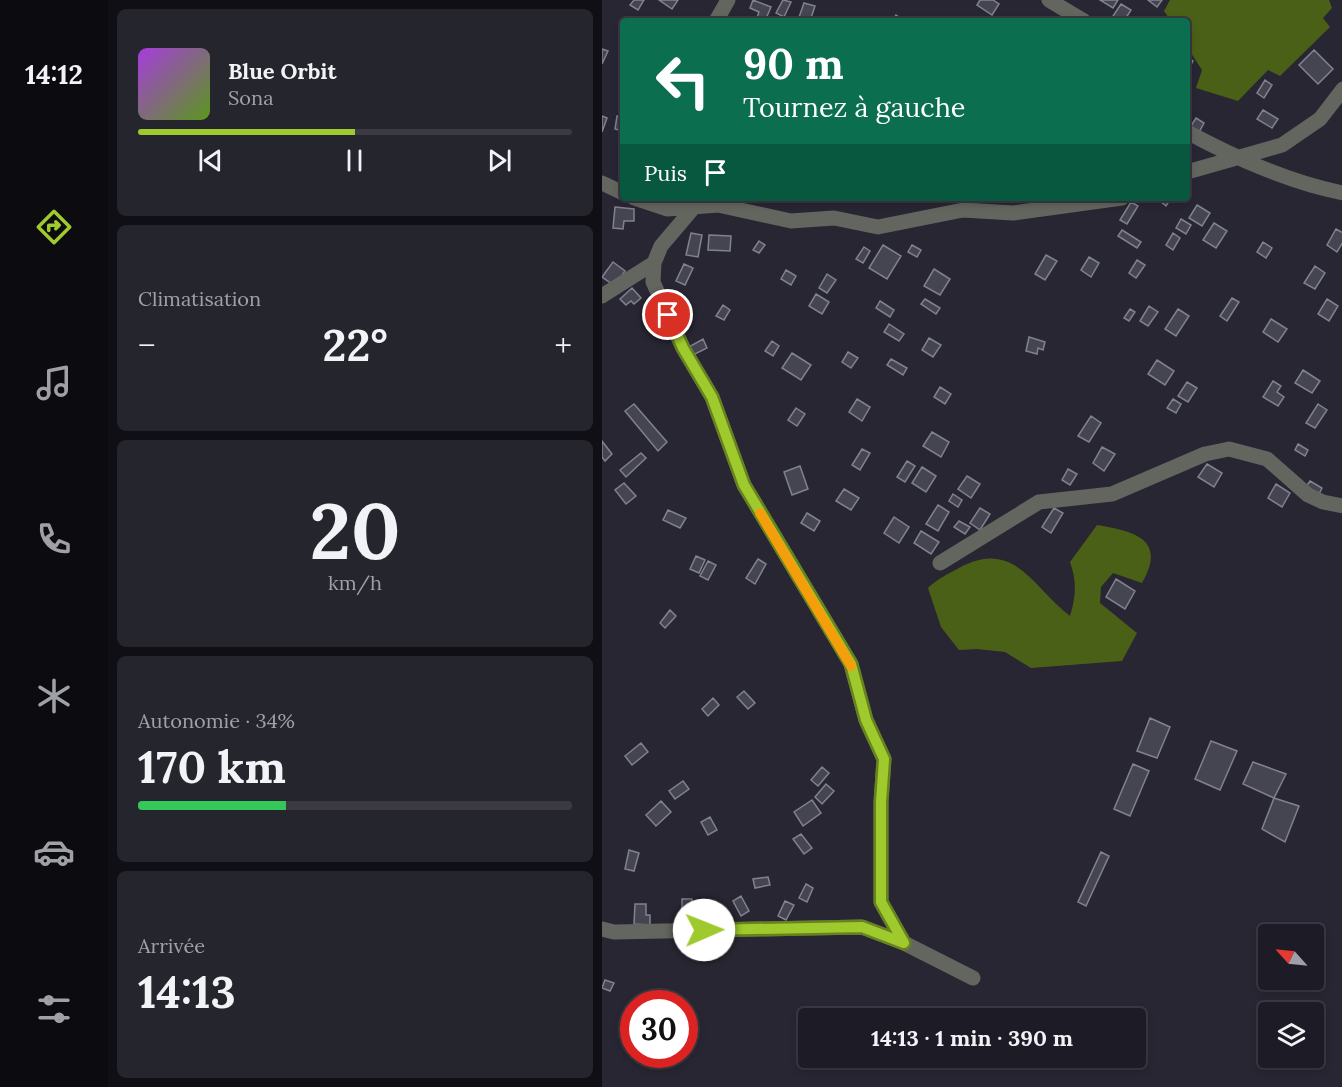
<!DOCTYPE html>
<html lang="fr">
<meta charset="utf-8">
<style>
body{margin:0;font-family:Lora,serif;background:#25252e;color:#f1f3f6;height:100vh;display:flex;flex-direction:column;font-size:22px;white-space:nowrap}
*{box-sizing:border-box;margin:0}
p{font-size:20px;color:#a0a1a7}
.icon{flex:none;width:33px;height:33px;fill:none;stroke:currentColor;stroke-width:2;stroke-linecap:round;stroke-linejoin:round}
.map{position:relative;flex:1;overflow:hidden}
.side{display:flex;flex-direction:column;gap:9px;padding:9px;background:#100f15;width:494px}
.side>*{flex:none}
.banner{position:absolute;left:18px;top:18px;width:570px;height:183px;border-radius:6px;box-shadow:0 3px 9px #0003,0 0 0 2px #3b3a43;background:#0b6e4f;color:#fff;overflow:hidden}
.needle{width:39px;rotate:297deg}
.buttons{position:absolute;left:656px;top:924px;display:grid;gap:12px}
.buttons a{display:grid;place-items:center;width:66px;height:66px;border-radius:6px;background:#1d1c26;box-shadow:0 3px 9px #0003,0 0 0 2px #3b3a43;font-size:30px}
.speed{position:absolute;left:18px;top:990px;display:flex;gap:12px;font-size:30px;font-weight:700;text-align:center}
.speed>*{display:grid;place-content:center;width:78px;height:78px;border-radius:50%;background:#1d1c26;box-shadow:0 3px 9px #0003,0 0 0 2px #3b3a43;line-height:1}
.speed .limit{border:9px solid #d22;background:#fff;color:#111}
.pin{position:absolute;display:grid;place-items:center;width:51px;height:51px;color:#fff;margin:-26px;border:3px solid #fff;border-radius:50%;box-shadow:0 2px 6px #0007}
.me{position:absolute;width:66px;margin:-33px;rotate:89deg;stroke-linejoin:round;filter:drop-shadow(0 0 4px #0008)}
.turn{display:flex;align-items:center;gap:21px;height:126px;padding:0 24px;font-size:27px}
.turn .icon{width:78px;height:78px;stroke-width:2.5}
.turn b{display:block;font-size:42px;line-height:51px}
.then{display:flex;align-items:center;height:57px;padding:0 24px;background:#0003;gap:12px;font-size:22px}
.big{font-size:45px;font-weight:700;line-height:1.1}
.side .card{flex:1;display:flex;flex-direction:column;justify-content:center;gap:9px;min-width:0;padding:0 21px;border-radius:9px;background:#25252e}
.side .dial{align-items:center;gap:0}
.dial b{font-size:78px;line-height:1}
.song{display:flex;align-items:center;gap:18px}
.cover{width:72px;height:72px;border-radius:9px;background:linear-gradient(135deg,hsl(280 70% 55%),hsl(90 70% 35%))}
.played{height:6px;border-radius:3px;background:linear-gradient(90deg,#9fca2d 50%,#3b3a43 50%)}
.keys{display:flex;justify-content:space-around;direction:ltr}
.heat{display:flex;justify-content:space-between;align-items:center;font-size:33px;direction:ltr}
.charge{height:9px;border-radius:4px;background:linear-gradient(90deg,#34c759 34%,#3b3a43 0)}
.trip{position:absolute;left:196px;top:1008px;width:348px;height:60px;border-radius:6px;background:#1d1c26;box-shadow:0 3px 9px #0003,0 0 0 2px #3b3a43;font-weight:700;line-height:60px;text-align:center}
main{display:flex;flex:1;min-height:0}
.tab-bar{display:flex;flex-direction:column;width:108px;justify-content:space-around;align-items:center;background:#0c0b0f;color:#a0a1a7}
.tab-bar .icon{width:42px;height:42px}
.tab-bar .on{color:#9fca2d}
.tab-bar b{font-size:27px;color:#f1f3f6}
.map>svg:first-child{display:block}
.forest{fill:#4b6017}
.building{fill:#454552;stroke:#828190;stroke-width:1.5}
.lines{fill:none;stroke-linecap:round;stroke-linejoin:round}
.minor{stroke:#63655f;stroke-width:15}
.route-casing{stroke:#67831d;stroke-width:15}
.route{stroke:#9fca2d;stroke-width:10}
.slow{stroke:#f59e0b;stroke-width:10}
</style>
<main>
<nav class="tab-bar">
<b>14:12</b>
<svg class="icon on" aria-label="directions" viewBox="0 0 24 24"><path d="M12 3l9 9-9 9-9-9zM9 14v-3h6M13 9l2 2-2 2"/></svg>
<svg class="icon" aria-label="music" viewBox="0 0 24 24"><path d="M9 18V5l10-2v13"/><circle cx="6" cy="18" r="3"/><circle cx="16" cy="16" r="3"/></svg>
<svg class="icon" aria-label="phone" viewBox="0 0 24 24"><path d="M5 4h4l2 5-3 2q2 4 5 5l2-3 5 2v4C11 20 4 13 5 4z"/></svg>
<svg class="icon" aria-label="climate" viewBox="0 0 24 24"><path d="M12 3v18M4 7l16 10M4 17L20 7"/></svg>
<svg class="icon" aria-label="car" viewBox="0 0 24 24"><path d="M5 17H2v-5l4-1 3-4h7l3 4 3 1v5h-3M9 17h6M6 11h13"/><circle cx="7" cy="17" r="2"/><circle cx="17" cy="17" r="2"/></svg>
<svg class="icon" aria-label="filters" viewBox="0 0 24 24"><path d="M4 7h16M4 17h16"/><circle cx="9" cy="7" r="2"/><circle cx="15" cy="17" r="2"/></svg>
</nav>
<section class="side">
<div class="card">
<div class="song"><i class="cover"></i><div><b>Blue Orbit</b><p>Sona</p></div></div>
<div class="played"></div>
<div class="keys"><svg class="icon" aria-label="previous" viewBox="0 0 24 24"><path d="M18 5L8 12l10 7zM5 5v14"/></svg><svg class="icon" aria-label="pause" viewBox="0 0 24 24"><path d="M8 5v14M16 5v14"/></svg><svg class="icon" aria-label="next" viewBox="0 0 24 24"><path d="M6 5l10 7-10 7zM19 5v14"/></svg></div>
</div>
<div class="card"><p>Climatisation</p>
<div class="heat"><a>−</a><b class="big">22°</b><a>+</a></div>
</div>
<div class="card dial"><b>20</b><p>km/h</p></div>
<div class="card"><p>Autonomie · 34%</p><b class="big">170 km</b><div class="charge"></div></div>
<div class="card"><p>Arrivée</p><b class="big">14:13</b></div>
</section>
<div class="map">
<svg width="741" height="1087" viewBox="0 0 741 1087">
<rect width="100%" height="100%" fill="#272632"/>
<path class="forest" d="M568 0H727L730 8 721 18 728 27 678 76 666 70 636 101 594 88 600 70 585 47V21H569L562 11Z
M495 525C530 531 566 538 540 583L511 573 499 587 498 603 535 633 520 661 429 668 403 652 375 649 357 650 339 627 326 588C335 579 346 574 357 568 413 538 430 587 468 616 474 596 475 582 468 562Z"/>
<path class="building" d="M32 0H42L36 10 28 5Z
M57 0H76L70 9Z
M151 0 169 7 163 21 154 20 157 12 148 8Z
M181 0 189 2 182 17 174 13Z
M378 0H391L397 4 390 15 375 5Z
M498 0H516L511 8Z
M546 0H560L555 7Z
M202 3 213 6 208 21 196 20Z
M519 4 529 10 522 21H512L509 19Z
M294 15 303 21H290Z
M0 49 6 51 0 64Z
M712 50 731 69 716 84 697 65Z
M585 57 591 61 585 71Z
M663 80 670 85 662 98 655 93Z
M661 110 676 119 670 128 655 119Z
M0 116 5 118 0 132Z
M15 116 21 117V131L13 129Z
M594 118 602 123 596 134 587 129Z
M554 198H569L564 206Z
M529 202 536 206 525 224 518 220Z
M595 205 608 213 600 226 587 218Z
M13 207 32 209V221H22L21 229 11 228Z
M579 219 589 225 584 234 574 228Z
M612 223 625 231 614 248 601 240Z
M734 229 741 233V242L735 252 725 245Z
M520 230 539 242 535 248 516 236Z
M89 233 100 235 96 257 84 255Z
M571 233 578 238 571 250 564 245Z
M107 235 129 236 128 251 106 250Z
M157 241 163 245 157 253 151 250Z
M661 242 670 248 664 258 655 252Z
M281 245 299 256 285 279 267 268Z
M310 245 319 250 315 257 306 252Z
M262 247 268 251 261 263 254 259Z
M444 255 455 261 443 280 433 274Z
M487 257 497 263 489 277 479 270Z
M535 260 543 265 534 278 527 273Z
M11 262 23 271 13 286 0 277Z
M82 264 91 268 83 285 74 281Z
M713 266 723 273 713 289 702 283Z
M332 269 348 279 338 295 322 286Z
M184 270 194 276 189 285 179 279Z
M225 274 234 280 225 293 217 288Z
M30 288 39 298 32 304 29 301 24 305 18 299Z
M214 294 227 302 220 314 207 306Z
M630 298 637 302 625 321 618 316Z
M323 299 338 308 334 314 319 304Z
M725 299 736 306 727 321 716 314Z
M278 301 292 310 288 317 274 308Z
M121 305 128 310 122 320 114 316Z
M547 306 556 312 546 326 538 321Z
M528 309 533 312 527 321 522 318Z
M576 309 587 316 574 336 563 329Z
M669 319 685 329 676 342 661 332Z
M287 324 302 334 297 341 282 332Z
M427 337 443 342 441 350 436 348 435 354 424 351Z
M327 338 339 345 331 357 320 350Z
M101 339 105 348 89 356 85 348Z
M170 341 177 346 171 356 163 351Z
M246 352 256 358 249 368 240 362Z
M190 353 209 365 199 380 180 368Z
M289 359 305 368 301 375 285 365Z
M555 360 572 371 563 385 546 374Z
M701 370 718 381 710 393 693 383Z
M671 381 679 386 675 392 682 397 676 406 661 397Z
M585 382 595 388 586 402 576 396Z
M338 387 349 394 343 404 332 397Z
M255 399 268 407 260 421 247 412Z
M571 399 579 404 574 413 565 408Z
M32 404 65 442 56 451 23 411Z
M716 404 725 410 713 428 704 423Z
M194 408 203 414 195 426 186 420Z
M489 416 499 423 487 442 476 436Z
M330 432 347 442 339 457 321 446Z
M0 441 10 454 3 461 0 457Z
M696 444 706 450 703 456 693 450Z
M500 447 513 454 502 471 491 463Z
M260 449 268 453 258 470 250 465Z
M39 453 44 458 24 477 18 470Z
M305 461 313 466 303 482 295 477Z
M605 464 620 473 612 487 596 477Z
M198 466 206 489 190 495 182 472Z
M320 467 334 476 324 492 310 483Z
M466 469 475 474 468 485 460 480Z
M365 476 378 484 369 498 356 489Z
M708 481 720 488 716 496 703 488Z
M22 483 34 496 24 504 13 490Z
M674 484 688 493 680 507 666 498Z
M242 489 257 498 249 510 234 501Z
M351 494 360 500 356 507 347 501Z
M336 505 347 512 336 531 324 524Z
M378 508 388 514 378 530 368 523Z
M452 508 461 513 449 533 440 527Z
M66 510 84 518 78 528 61 520Z
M205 513 218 521 212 531 199 523Z
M292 517 307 527 297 543 282 533Z
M357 521 368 527 363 534 352 527Z
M319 531 337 542 329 554 312 543Z
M94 556 103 560 97 573 88 569Z
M156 559 164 564 153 584 144 578Z
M106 561 114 565 106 580 98 576Z
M514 579 533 591 523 609 504 597Z
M68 610 74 616 63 628 58 623Z
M142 691 153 703 146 709 135 697Z
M111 698 117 705 106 716 100 709Z
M548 718 568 727 555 758 535 751Z
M609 741 635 751 618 790 593 779Z
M39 743 46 752 30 765 23 756Z
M651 762 684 774 672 798 641 784Z
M531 764 547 771 528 816 512 809Z
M220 767 227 773 216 786 209 780Z
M81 781 87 789 73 799 67 791Z
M224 784 232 791 220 804 213 797Z
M672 798 697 806 683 842 660 829Z
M210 800 219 813 201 826 192 812Z
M59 801 69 812 54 826 44 815Z
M108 817 115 830 106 835 99 822Z
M199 834 210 848 202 854 191 839Z
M27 850 37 853 32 871 23 869Z
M499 852 507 856 484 906 476 902Z
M166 877 168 885 153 888 151 879Z
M204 884 211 888 205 902 197 898Z
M139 896 147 911 139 916 131 901Z
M80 899H90V919H80Z
M183 901 192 905 184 920 176 916Z
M33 904H44V915H48V925L32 924Z
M3 980 12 983 8 991 0 988Z"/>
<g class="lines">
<path class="minor" d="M447 0 482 21
M114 21 126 0
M585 132C634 158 686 182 741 193
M585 172 680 145 718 119 741 89
M0 183 21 193
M32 198 65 209 116 205 189 221 232 218 276 227 361 210 411 213 520 198
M93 206 59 246 52 263 51 282 81 348 110 397 142 485 249 664 264 720 282 759 279 802V902L302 943 371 978
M0 296 52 263
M338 563 437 502 510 494 603 454 627 449 665 459 706 495 721 502 741 506
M0 929 12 932 260 927 302 943"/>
</g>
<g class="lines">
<defs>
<path id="route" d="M66 315 81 348 110 397 142 485 249 664 264 720 282 759 279 802V902L302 943 260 927 102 930"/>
</defs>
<use href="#route" class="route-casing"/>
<use href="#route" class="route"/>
<path class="slow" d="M158 513 249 666"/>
</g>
</svg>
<div class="buttons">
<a><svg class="needle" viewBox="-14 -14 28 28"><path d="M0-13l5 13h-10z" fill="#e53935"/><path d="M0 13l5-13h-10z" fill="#a0a1a7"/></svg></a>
<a><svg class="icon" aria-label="layers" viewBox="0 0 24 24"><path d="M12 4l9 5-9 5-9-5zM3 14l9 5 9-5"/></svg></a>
</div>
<div class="speed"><div class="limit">30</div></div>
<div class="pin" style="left:66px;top:315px;background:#d93025"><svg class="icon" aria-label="arrive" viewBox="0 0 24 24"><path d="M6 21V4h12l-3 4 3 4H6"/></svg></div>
<svg class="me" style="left:102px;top:930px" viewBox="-20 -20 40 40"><circle r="19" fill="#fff"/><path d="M0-13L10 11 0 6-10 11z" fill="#9fca2d"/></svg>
<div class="trip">14:13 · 1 min · 390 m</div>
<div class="banner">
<div class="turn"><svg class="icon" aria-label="left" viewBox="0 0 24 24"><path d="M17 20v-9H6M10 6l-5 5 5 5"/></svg><div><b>90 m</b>Tournez à gauche</div></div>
<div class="then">Puis<svg class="icon" aria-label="arrive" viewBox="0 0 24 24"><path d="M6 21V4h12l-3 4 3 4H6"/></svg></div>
</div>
</div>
</main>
